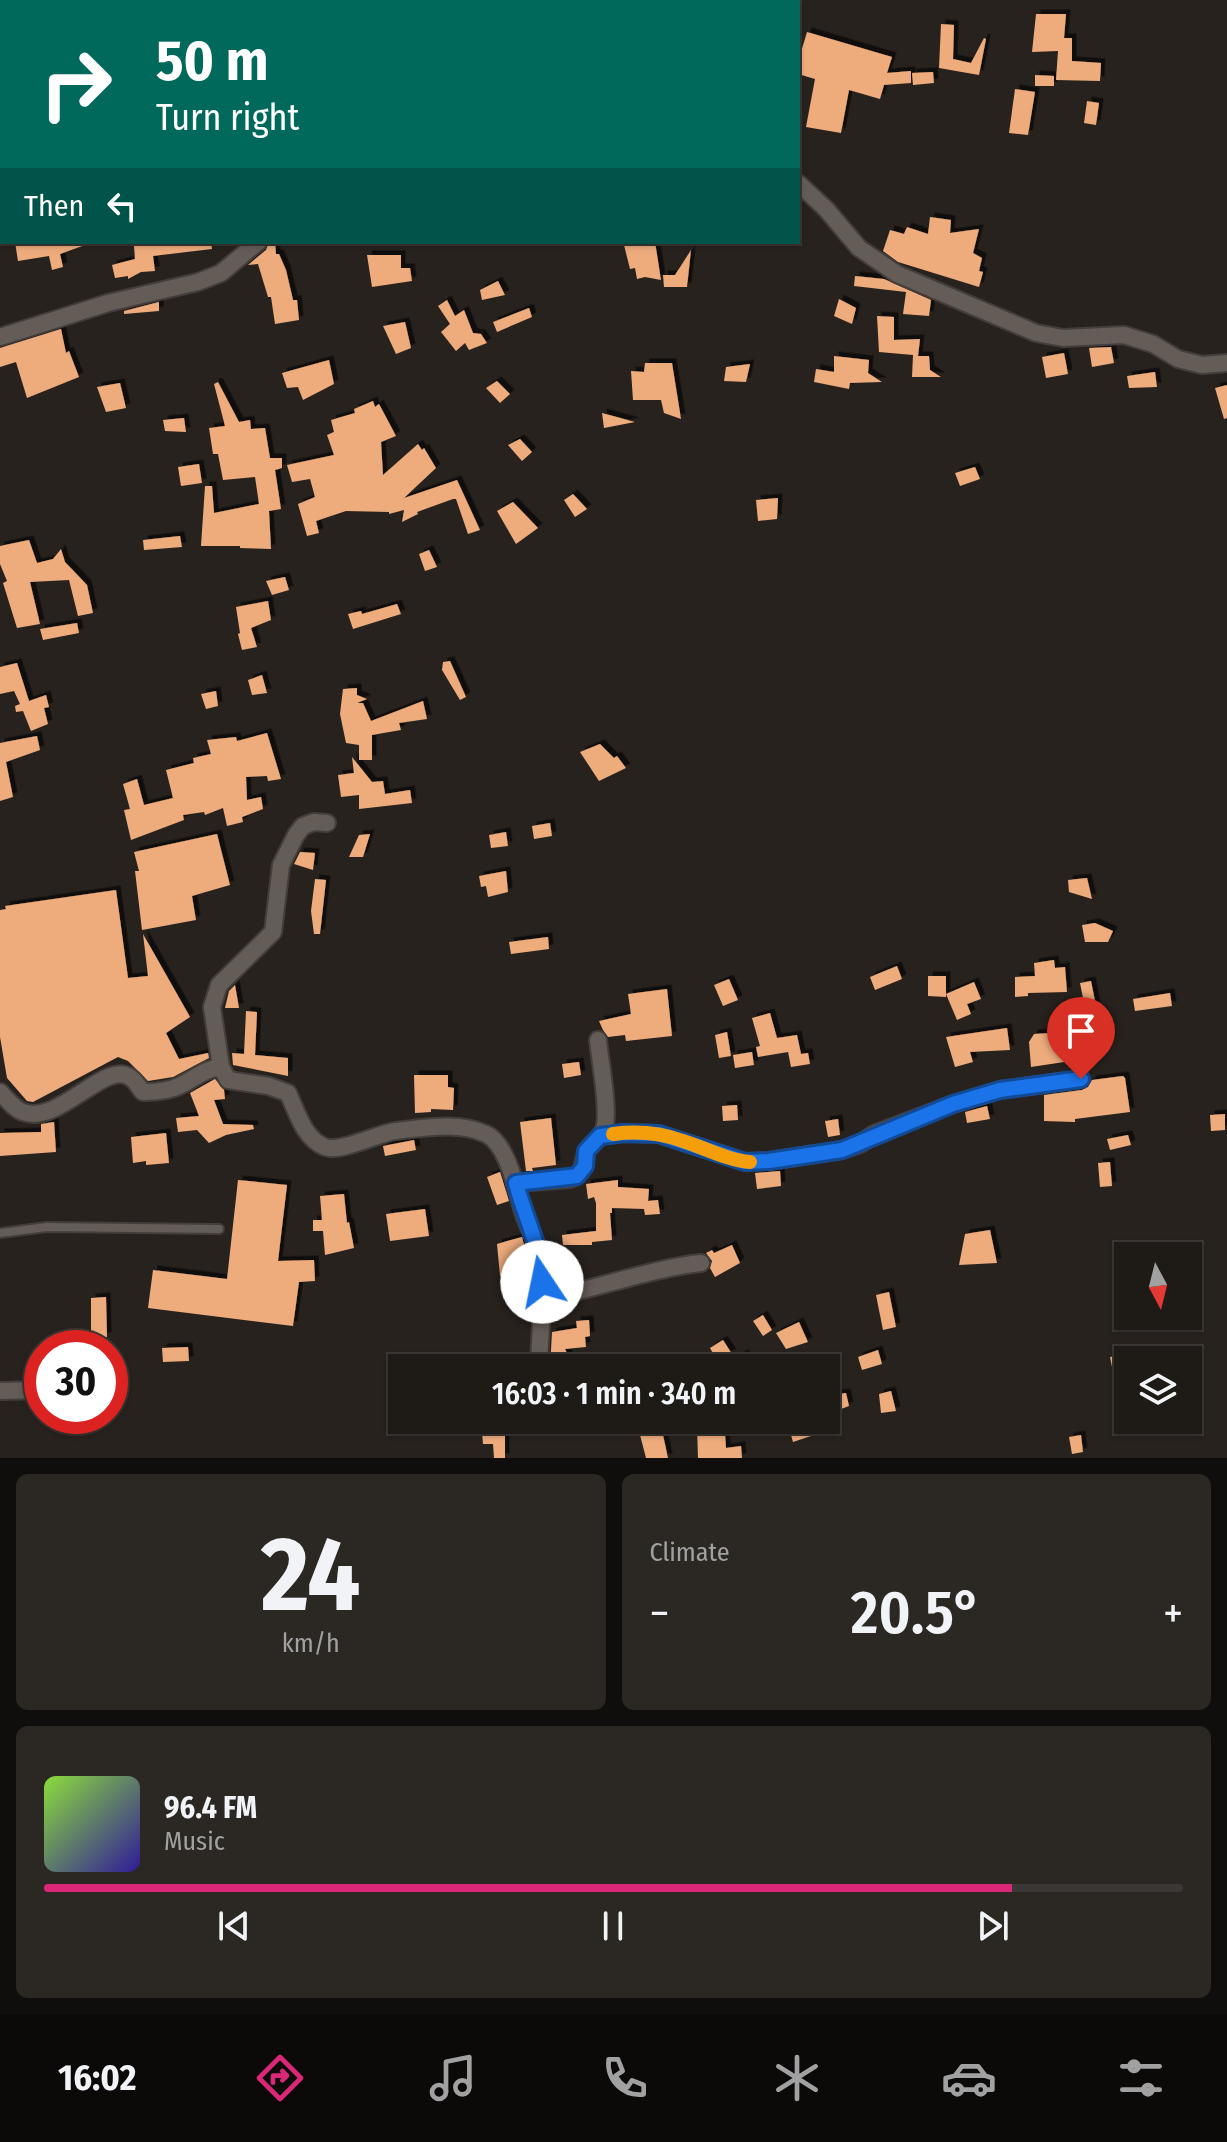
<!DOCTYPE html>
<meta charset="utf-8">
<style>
body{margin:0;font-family:"Fira Sans Condensed",sans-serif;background:#2b2723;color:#f1f3f6;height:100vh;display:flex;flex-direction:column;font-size:30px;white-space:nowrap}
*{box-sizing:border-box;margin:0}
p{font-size:26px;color:#a1a1a1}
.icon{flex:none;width:44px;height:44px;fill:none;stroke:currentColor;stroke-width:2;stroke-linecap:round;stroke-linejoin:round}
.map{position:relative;height:1458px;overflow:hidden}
.side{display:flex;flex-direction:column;gap:16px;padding:16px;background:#100e0c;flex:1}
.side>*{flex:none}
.guide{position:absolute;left:0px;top:0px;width:800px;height:244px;box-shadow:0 2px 6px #0004,0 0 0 2px #3c3835;background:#00695c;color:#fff;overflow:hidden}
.needle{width:52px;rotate:173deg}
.controls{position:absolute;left:1114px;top:1242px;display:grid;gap:16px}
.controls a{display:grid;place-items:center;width:88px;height:88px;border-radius:0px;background:#1e1a16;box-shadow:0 2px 6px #0004,0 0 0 2px #3c3835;font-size:40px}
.speed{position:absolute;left:24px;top:1330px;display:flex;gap:16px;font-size:40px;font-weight:700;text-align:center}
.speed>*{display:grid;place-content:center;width:104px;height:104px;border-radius:50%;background:#1e1a16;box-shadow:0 2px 6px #0004,0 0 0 2px #3c3835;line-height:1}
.speed .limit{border:12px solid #d22;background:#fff;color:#111}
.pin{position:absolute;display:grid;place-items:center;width:68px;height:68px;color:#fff;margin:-82px -34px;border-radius:50% 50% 50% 0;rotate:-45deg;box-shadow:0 0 8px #0007}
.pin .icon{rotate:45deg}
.me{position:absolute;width:88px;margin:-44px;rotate:349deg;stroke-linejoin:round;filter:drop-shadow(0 0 6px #0008)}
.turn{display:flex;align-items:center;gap:28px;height:168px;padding:0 24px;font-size:36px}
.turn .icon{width:104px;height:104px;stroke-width:2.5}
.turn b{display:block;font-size:56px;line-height:68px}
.then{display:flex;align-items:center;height:76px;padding:0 24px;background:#0003;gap:16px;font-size:30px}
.big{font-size:60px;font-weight:600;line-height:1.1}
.side .card{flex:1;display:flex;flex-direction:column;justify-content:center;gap:12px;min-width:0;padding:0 28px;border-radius:12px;background:#2b2723}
.side .dial{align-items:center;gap:0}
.dial b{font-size:104px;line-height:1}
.song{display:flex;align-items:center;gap:24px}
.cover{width:96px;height:96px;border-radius:12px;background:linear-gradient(135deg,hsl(90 70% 55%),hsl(250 70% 35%))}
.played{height:8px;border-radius:4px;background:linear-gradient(90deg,#db2777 85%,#3c3835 85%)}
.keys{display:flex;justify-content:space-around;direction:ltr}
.heat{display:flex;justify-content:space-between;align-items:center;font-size:44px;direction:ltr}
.side .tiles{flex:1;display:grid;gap:16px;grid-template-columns:1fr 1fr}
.card:last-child{grid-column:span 2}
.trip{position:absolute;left:388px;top:1354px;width:452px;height:80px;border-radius:0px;background:#1e1a16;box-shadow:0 2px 6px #0004,0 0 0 2px #3c3835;font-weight:600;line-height:80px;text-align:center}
.tabs{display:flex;height:128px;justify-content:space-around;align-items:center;background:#0c0a09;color:#a1a1a1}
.tabs .icon{width:56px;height:56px}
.tabs .current{color:#db2777}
.tabs b{font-size:36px;color:#f1f3f6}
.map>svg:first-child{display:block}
.building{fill:#eeac7d;filter:url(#shadow)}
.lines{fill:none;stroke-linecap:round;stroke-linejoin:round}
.lane-casing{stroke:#433e3b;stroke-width:12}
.street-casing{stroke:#433e3b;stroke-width:20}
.lane{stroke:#645c57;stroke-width:8}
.street{stroke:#645c57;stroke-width:16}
.route-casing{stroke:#114b97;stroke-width:20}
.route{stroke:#1a73e8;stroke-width:14}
.slow{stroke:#f59e0b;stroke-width:14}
</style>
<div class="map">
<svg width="1227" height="1458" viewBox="0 0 1227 1458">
<defs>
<filter id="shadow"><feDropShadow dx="4.5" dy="-4.5" stdDeviation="0" flood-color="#0009"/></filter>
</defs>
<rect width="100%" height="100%" fill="#28221e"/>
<path class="building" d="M1036 14H1066L1064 38H1072V61L1101 63 1100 81 1056 80 1058 51 1032 52Z
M941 24 954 25 953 59 971 63 984 38 986 39 979 75 939 68Z
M807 32 892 57 887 73 911 71V83L884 85 880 99 849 90 841 133 806 127 815 79 798 74V62Z
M933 72 934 83 913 85 912 73Z
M1035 75 1054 76V86H1035Z
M1015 89 1035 92 1028 135 1009 133Z
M1087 101 1099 103 1096 125 1084 123Z
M930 217 951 220 950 233 979 229 973 253 982 258 979 271 983 272 979 287 898 262 883 251 890 230 904 234 907 227 928 234Z
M15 242H88V244L60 254 63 267 52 270 49 256 18 261Z
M177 242H211L212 249 153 256 155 271 141 272 128 279V276L115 278 112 265 135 259 134 246Z
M269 242H275L276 254H279L286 270 293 300H297L299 320 275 324 271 297H268L258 264 248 265 266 250Z
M636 242H655L661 280 645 277 637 279 635 268 630 269 624 245Z
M691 250 687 287H664L663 275H675Z
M367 255H401V268H410L412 281 372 287Z
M855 276 884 279 931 300 929 316 903 314 906 292 854 286Z
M498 281 505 295 482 300 480 290Z
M839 299 856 308 852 324 834 316Z
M447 300 455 316 464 310 473 333 481 334 487 343 469 350 465 343 456 351 441 332 450 324 438 306Z
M159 302V311L124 314V311Z
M529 308 532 317 497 332 493 322Z
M877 316 894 317V340L920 339 918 356H929L930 370 941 377H912L913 355 879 352Z
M405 322 411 348 396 354 383 326Z
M61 329 66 353 69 351 79 377 27 398 16 362 0 367V348Z
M1111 347 1114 363 1092 367 1089 348Z
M1064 353 1068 374 1046 378 1042 357Z
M834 356 869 360 868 373 882 382 850 383 849 389 814 382 816 369 834 372Z
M329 360 334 384 303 400 298 387 287 388 282 373Z
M645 363H672L681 419 664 413 661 400H633L631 371 644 372Z
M750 364 746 382 724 381 726 367Z
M1155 372 1157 387 1129 388 1127 376Z
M497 381 510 394 500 403 486 388Z
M218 382 239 422 250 420 251 429 265 428 270 458H282V468L275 470 281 509 269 511 271 549 240 548V546H201L205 486H212L214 513 259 504 255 477 223 480 218 454H213L209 428 225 426 214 384Z
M120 383 126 408 106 412 97 387Z
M1227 385V418L1224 419 1215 388Z
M373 401 375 407 379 404 396 436 381 442 383 475 418 444 422 450 424 448 436 468 404 498 457 480 480 530 468 534 456 499H453L417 512 418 514 402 522 404 510 389 514V512L346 511 316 521 319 533 307 536 298 504 315 497 310 479 292 482 287 465 334 455 327 435 334 432 331 420 355 413 354 409Z
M602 413 635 422 604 428Z
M184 418 186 432 165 431 163 420Z
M520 439 532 452 522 461 508 445Z
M199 464 202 483 181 486 178 467Z
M975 467 980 479 960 486 955 473Z
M573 494 587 509 575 517 564 500Z
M778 498 777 519 758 521 756 500Z
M513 502 538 528 516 544 497 511Z
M180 536 182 547 144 550 143 540Z
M29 540 37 563 53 559 61 549 65 562 87 585 93 613 78 616 69 580 30 582 40 624 17 628 3 583 7 581 0 564V546Z
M429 550 437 567 425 571 419 554Z
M285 577 289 590 272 595 266 581Z
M268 601 271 620 251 628 257 647 242 650 238 634 240 633 236 607Z
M397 604 401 614 353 629 348 614 361 611 362 614Z
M77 623 79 633 43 640 40 629Z
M450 661 466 697 460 700 442 670 443 662Z
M17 663 29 701 46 695 49 707 44 708 48 724 31 731 23 711 16 712 15 706 20 704 14 691 0 694V667Z
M262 675 267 693 252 695 248 680Z
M357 688V695L367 699 357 703H363L371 721 423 701 427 719 399 723 401 730 372 735V760H359V745L346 743 340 714 343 689Z
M216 691 218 706 206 709 201 694Z
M267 733 281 779 268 781 267 776 246 777 247 800 261 797 263 809 242 817 243 822 227 826 223 808 205 815 204 812 183 815 184 820 131 840 124 810 130 809 123 784 137 779 144 805 173 798 166 770 194 763 193 758 211 754 207 740 236 737 237 741Z
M37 736 40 750 6 762 13 797 0 801V743Z
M600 744 614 758 617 756 626 768 599 781 580 752Z
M352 757 372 782 383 781 385 794 410 790 412 803 359 809V795L341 797 338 775 354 773Z
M550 823 552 836 534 839 532 826Z
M506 832 508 846 491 848 489 835Z
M217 834 230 885 192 896 196 920 142 930 135 871H139L134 852Z
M370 834 363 857H349L359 835Z
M300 852 315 853 313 870 294 864Z
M506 871 508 892 488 897 486 886 481 887 479 876Z
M1087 878 1092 899 1069 892 1068 880Z
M315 879 326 880 320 934H314L311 911Z
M116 890 128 978 148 976 143 934 190 1017 166 1033 179 1059 208 1053 209 1058 173 1077 148 1081 128 1061 118 1057 33 1102 27 1101 7 1078 0 1037V910L6 909 5 906Z
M1095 923 1113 931 1108 942H1085L1082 925Z
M548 937 549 949 511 954 509 942Z
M1054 960 1055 968 1065 967 1067 992 1028 993V996L1015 997V977L1035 976 1034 963Z
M897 966 902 979 875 990 870 977Z
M928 976H946V997L928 996Z
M729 979 738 1000 723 1006 714 985Z
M1091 981 1096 1006 1085 1008 1080 983Z
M974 982 981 999 967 1004 971 1014 957 1020 946 994Z
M235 985 239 1008H225L229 991Z
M667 989 672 1036 626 1041 625 1035 608 1037 603 1030 599 1021 631 1014 628 994Z
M1170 993 1172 1006 1135 1011 1133 999Z
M246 1011 257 1012 255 1055 288 1058V1076L233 1065 232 1053 244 1054Z
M770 1013 777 1038 797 1035 801 1054 808 1053 810 1064 791 1067 788 1052 758 1057 756 1047 760 1046 752 1018Z
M1007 1028 1010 1050 970 1052 973 1062 955 1067 946 1037Z
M1086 1031 1083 1046 1084 1059 1031 1067 1029 1042 1034 1034 1050 1033 1051 1042 1070 1040 1072 1032Z
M727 1032 731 1056 719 1058 715 1035Z
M752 1052 754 1065 735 1068 733 1055Z
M579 1062 581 1075 564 1078 562 1064Z
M414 1075H448V1087L454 1088 453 1110 431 1109V1112L415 1113Z
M1123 1076 1125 1078 1130 1112 1075 1119V1122L1044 1121V1095L1082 1090 1088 1087 1092 1080Z
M215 1079 224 1090 225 1099 214 1100 223 1124 253 1125 254 1129 226 1135 209 1143 197 1130 178 1132 176 1118 199 1116 190 1093Z
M737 1105 738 1120 723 1121 722 1106Z
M987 1106 990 1119 967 1123 965 1112Z
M1225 1114V1130L1211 1131 1210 1115Z
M551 1118 556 1165 532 1168 533 1171H526L520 1122Z
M838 1119 840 1135 828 1137 825 1121Z
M54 1122 56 1152 0 1156V1133L41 1132V1124Z
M166 1133 169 1163 146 1165V1161L133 1163 131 1137Z
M1128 1135 1131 1145 1110 1150 1107 1139Z
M414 1140 416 1150 385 1156 383 1146Z
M1110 1162 1112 1186 1100 1187 1098 1163Z
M780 1171 781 1186 757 1189 755 1173Z
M500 1172 509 1201 497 1205 487 1177Z
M238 1180 287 1185 278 1261 314 1260 315 1281 299 1282 293 1326 148 1308 153 1270 227 1279Z
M618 1180V1187L649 1189 648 1201 658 1200 660 1214 645 1215 644 1209 612 1208V1213H610L612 1240 592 1242V1245H563L562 1235 596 1231V1203L594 1197 588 1199 586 1184Z
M344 1194 347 1223 349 1222 354 1248 325 1255 323 1231H313V1220H322L320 1196Z
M425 1209 429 1236 390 1241 386 1214Z
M990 1230 997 1263 959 1265 965 1234Z
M522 1237 531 1271 500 1276 497 1244Z
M732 1245 740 1263 715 1277 710 1268 712 1261 706 1253 712 1250 714 1253Z
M889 1292 896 1327 883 1330 876 1295Z
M106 1297 107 1337H91V1298Z
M763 1315 772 1330 763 1336 753 1321Z
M589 1320 590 1336 585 1337 586 1347 565 1349 571 1362 557 1368H550L552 1332 577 1328 576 1321Z
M799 1322 808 1342 786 1349 776 1333Z
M723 1340 732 1354 715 1357 710 1348Z
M188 1347 189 1361 163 1362 162 1348Z
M878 1350 882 1364 862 1370 858 1357Z
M744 1354 752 1368H719Z
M1128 1354V1370L1113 1372 1110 1357Z
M891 1391 896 1411 881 1413 879 1394Z
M846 1393 849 1406 828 1414 826 1396Z
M713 1420H724L726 1448 741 1446 742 1458H698L697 1428 713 1427Z
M790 1420H806L811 1436 793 1442 789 1428 793 1427Z
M505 1424V1458H494L493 1444H483L482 1433 493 1432V1425Z
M661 1426 668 1458H646L640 1435 648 1433 647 1429Z
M1081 1435 1083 1452 1072 1454 1069 1437Z"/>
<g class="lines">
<defs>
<path id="lane" d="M0 1233 47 1227 219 1229"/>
<path id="street" d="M798 183 826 209 859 248 897 274 1036 333 1063 338 1124 335 1153 344 1178 359 1202 365 1227 363
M0 337 108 303 198 282 221 273 258 242
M221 1067 212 1007 219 985 273 932 281 865 296 835 303 826 314 822 327 823
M0 1092C7 1099 14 1109 23 1112 59 1126 106 1058 131 1078 136 1081 139 1088 143 1092 155 1092 170 1091 181 1085 196 1078 204 1069 221 1067L228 1080 269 1086 288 1093C297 1112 304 1139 325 1147 340 1153 377 1134 395 1131 423 1128 459 1121 486 1134 508 1144 517 1193 524 1215 530 1231 541 1249 542 1267 544 1299 540 1332 539 1364
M600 1136 624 1133 659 1134 745 1162 769 1161 842 1150 860 1144 874 1134 953 1104 1000 1090 1081 1079
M516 1183 570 1179C587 1173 581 1161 588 1149 593 1142 602 1137 604 1129 610 1112 600 1061 598 1040
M542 1299C595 1290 647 1269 701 1263
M0 1391 42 1390"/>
</defs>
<use href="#lane" class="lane-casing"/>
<use href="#street" class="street-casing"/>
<use href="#lane" class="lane"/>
<use href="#street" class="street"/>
</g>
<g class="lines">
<defs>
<path id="route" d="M542 1282C542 1248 524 1216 516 1183L577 1176 585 1166 586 1151 600 1136 624 1133 659 1134 745 1162 769 1161 842 1150 953 1104 1000 1090 1081 1079"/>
</defs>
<use href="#route" class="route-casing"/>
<use href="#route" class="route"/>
<path class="slow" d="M613 1134C636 1131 661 1133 683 1141 705 1148 727 1160 750 1162"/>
</g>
</svg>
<div class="controls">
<a><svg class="needle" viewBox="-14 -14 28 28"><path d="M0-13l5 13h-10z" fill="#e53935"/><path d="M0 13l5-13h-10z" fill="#a1a1a1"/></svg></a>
<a><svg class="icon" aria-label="layers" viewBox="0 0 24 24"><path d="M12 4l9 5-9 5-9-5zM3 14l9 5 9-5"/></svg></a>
</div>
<div class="speed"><div class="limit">30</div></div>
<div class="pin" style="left:1081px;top:1079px;background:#d93025"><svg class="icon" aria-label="arrive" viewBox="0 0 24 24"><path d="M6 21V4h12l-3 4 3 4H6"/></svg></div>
<svg class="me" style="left:542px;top:1282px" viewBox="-20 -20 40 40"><circle r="19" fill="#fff"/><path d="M0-13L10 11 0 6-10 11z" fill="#1a73e8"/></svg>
<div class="trip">16:03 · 1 min · 340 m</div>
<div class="guide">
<div class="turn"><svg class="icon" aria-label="right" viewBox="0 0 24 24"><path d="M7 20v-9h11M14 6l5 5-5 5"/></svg><div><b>50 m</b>Turn right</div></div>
<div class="then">Then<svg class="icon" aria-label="left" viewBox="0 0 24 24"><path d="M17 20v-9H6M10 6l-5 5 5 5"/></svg></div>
</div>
</div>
<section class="side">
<div class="tiles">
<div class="card dial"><b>24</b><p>km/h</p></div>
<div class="card"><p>Climate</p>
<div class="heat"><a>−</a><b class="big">20.5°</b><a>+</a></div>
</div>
<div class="card">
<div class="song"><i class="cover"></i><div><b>96.4 FM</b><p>Music</p></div></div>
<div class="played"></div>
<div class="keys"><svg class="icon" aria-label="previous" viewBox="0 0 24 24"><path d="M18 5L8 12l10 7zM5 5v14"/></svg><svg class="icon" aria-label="pause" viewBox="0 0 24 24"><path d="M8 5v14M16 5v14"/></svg><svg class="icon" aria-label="next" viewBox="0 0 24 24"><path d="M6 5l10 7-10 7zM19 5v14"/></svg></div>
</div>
</div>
</section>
<nav class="tabs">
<b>16:02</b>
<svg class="icon current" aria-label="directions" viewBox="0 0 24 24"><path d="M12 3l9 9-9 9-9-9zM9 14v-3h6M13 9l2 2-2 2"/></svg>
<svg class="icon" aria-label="music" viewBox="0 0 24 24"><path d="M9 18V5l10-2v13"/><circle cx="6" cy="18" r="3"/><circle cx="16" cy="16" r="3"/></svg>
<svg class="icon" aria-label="phone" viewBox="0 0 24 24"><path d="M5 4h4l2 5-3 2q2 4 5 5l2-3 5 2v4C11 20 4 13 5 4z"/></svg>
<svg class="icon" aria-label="climate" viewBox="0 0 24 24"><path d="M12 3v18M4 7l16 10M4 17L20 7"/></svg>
<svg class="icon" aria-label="car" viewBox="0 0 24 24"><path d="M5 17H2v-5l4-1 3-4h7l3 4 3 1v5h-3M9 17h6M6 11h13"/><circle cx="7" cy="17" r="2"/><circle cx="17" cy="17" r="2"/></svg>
<svg class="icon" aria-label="filters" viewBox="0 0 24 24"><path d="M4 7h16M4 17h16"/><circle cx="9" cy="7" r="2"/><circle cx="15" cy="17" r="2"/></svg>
</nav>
